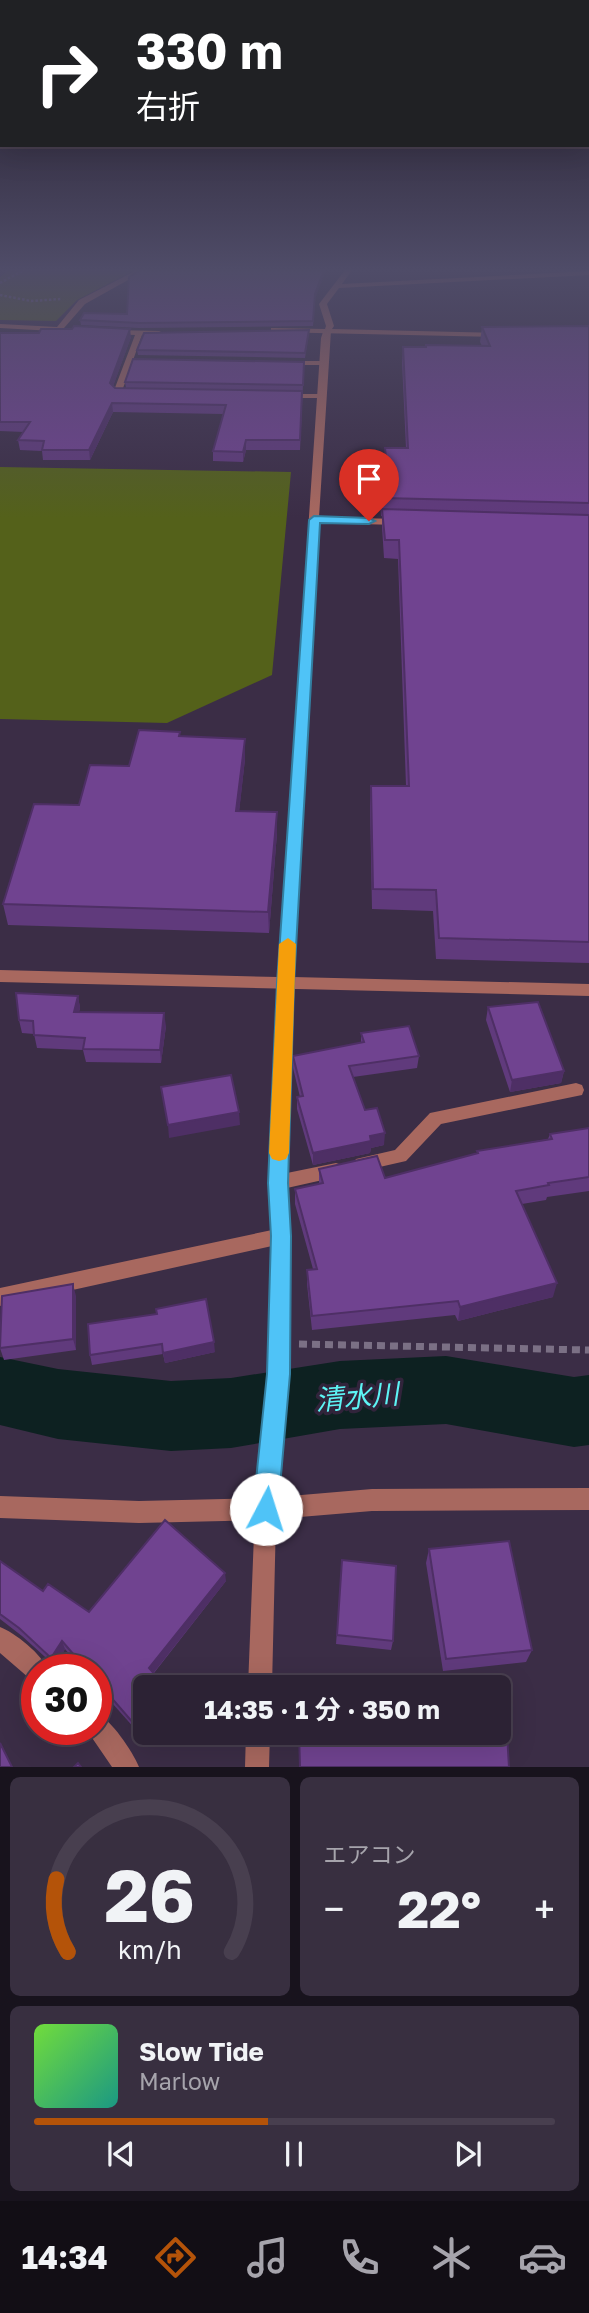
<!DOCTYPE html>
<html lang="ja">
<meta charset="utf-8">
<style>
body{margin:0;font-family:"Golos Text","Noto Sans JP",sans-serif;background:#382f40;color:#f1f3f6;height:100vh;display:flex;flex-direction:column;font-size:26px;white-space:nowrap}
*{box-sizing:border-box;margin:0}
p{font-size:23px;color:#a6a4ac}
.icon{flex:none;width:38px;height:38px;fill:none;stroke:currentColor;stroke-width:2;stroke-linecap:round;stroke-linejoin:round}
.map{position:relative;height:1767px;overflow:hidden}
.details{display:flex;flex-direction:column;gap:10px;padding:10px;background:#18131d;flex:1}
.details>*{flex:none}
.top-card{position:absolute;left:0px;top:0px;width:590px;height:147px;box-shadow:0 7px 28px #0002,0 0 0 2px #483f4f;background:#202124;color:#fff;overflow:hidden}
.speed{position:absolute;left:21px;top:1654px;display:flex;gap:14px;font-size:35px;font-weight:700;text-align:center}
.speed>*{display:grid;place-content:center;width:91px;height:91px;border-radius:50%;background:#2c2234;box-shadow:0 7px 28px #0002,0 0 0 2px #483f4f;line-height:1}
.speed .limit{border:10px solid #d22;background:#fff;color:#111}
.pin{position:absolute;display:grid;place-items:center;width:60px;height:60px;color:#fff;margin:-72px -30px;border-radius:50% 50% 50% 0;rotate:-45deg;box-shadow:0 0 7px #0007}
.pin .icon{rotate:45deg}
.me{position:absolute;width:77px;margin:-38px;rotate:5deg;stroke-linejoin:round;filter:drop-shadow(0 0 5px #0008)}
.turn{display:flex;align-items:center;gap:24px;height:147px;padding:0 21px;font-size:32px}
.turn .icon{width:91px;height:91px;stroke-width:2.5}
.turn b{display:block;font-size:49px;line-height:60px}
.big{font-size:52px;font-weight:700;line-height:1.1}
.details .tile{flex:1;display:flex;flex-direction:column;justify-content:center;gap:10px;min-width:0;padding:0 24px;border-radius:10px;background:#382f40}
.details .dial{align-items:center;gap:0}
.dial svg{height:182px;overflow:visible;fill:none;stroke:#483f4f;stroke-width:7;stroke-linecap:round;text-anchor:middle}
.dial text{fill:#f1f3f6;stroke:none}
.song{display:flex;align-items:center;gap:21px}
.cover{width:84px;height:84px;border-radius:10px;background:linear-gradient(135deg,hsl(100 70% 55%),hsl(170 70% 35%))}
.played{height:7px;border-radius:4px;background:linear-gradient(90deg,#b45309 45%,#483f4f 45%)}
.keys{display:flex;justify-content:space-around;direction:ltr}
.heat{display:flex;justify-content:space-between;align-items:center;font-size:38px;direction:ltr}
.details .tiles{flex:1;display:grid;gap:10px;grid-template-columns:1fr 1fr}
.tile:last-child{grid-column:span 2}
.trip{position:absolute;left:133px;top:1675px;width:378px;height:70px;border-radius:10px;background:#2c2234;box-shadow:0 7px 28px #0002,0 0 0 2px #483f4f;font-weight:700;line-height:70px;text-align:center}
.tab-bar{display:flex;height:112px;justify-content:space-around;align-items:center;background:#120e15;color:#a6a4ac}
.tab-bar .icon{width:49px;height:49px}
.tab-bar .on{color:#b45309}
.tab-bar b{font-size:32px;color:#f1f3f6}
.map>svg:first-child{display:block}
.green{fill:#54611a}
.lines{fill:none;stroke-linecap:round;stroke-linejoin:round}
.river{fill:#0d2121;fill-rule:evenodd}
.path-far1{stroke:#7b7085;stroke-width:2.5;stroke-dasharray:2.5 2;stroke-linecap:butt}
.path{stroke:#7b7085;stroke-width:7;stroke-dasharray:8 5;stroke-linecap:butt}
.minor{fill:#a8685f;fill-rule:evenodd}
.tertiary{fill:#a8685f;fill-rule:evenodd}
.wall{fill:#603a7c}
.shaded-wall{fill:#4e2f65}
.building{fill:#704390;stroke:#4e2f65;stroke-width:2}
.route{fill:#4fc3f7;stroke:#337fa1;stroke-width:2}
.slow{fill:#f59e0b}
.labels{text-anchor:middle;stroke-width:7;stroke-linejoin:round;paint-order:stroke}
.near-water-label{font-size:28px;font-style:italic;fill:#5df4f5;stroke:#31243b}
</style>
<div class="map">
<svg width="589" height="1767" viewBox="0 0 589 1767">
<rect width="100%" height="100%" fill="#3b2d46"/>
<path class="green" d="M9 270H135L77 300 56 321 0 320V277Z
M0 467 291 472 272 675 167 723 0 719Z"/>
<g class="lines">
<path class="river" d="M446 1356 574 1377 589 1375V1445L574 1447 446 1424 340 1429 231 1448 171 1451 58 1439 0 1425V1357L58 1369 171 1381 231 1378 340 1361Z"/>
<path class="path-far1" d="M0 283 24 270
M0 295 31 301 61 299"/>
<path class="path" d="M299 1344 589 1350"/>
<path class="minor" d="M137 270H146L85 304 64 328 86 329H89V333L0 328V324L57 327 79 300Z
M345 270H352L342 284 589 271V275L339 288 327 304 334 326 332 329 502 333V337H499L271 332V328H274L325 329 326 326 319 304Z
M113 330 159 331 163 333 159 335H142L122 391H134V395H117L113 393 135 335 110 334V330Z
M285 361H323L327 363 323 365H282V361Z
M284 394H321L325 396 321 398H281L280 396Z
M285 977 290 979 293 983 287 1173 336 1163 342 1165 345 1170 342 1175 336 1177 287 1188C294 1292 286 1394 278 1497L372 1489 589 1488V1510L372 1511 276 1519 272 1687H248L255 1509 268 1374 272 1246 0 1306V1288L272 1230 269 1183 277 983 280 979Z
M576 1083 582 1085 584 1090 582 1095 441 1124 406 1161 362 1171 356 1169 353 1164 356 1159 395 1150 430 1113Z
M0 1627C14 1632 43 1655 48 1670H37V1682L29 1678 0 1653Z
M96 1713C111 1719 133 1752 139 1767H112L86 1729H96Z
M246 1732H270L269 1767H245Z"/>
<path class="tertiary" d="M324 329 331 331 319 517 399 519 404 522 399 525 318 523 293 977 589 984V996L0 982V970L278 977 321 338Z
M0 1496 139 1501 266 1498 274 1501 277 1509 274 1517 266 1520 139 1523 0 1518Z"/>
</g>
<path class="wall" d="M315 299 313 326 139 328 81 325 80 320 127 314Z
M589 326V963L436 959 433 911 372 909 370 806 371 786H406L398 559 384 558 382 527V516H381L379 485 380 468H381L382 458H385V448H406L402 363 403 347 482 346 480 342 482 327Z
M309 330 305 358 138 355 137 350Z
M0 333 131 337 113 386 115 388H126L125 382 304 362 300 450H246L243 462 213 461V451L223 414 113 412 90 460H43L42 451 20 450 18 440 24 432 0 431Z
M180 736 245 739V759L239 811 277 833 269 933 8 925 3 904 79 805 129 766Z
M78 996 80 1008 79 1012 166 1026 161 1063 86 1062 83 1050 37 1048 34 1034 22 1033 19 1020Z
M488 1007 564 1071 561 1083 510 1092 486 1020Z
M361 1033 419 1056 417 1068 353 1077 365 1110 384 1145 371 1148 370 1153 313 1165 297 1109V1097H300L293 1068V1056L361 1043Z
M589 1128V1191L547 1197 546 1200 522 1204 553 1297 458 1321 455 1315 312 1330 307 1284V1270L313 1269 295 1204V1189L319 1184V1169L385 1178 477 1153V1151L548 1139 550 1134Z
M76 1296V1350L4 1360 0 1348Z
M88 1324 215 1352 165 1363 163 1354 92 1365 90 1355Z
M429 1549 532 1650 526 1662 443 1671 426 1563Z
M342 1560 393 1641 391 1650 336 1644Z
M0 1561 43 1591 89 1612 226 1581 154 1673 145 1732H149L144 1739 96 1685V1670H83L65 1649 55 1666 22 1636 0 1619Z"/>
<path class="shaded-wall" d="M324 270H326L315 299 313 326 315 294Z
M130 329 131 337 111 392 110 383Z
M112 403 113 412 90 460 89 450Z
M246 440V450L243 462V452Z
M245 739V759L237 832 236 811Z
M277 812V833L269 933 268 912Z
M78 996 80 1008 76 1025 74 1012Z
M164 1013 166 1026 161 1063 160 1050Z
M564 1071 561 1083 510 1092 512 1080Z
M239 1112 240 1125 169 1138 168 1125Z
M385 1133 384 1145 371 1148 370 1153 313 1165V1153L370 1136Z
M557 1283 553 1297 458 1321 460 1307Z
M73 1284 76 1296V1350L73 1339Z
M214 1342 215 1352 165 1363 163 1353Z
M225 1573 226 1581 151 1676 149 1668Z
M62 1641 65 1649 55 1666 51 1658Z
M145 1728V1732H149L144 1739 141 1732Z"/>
<path class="building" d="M140 270H324L315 294 313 321 139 323 80 320 84 313 127 314 129 277Z
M74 326 130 329 110 383 115 388 302 391 300 440H246L243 452 213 451 226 405 112 403 89 450H42L44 441 18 440 30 422H0V333H39L41 329H72Z
M589 326V503L382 498 380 468H383L382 458H386L385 448H408L403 347H426V345L490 346 482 327Z
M309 330 305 353 137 350 144 333Z
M133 359 304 362 303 385 125 382Z
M382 509 589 515V942L439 938 436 890 373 889 371 786H409L399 540H385Z
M139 730 180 732 179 736 245 739 236 811 277 812 268 912 3 904 34 804 79 805 90 765 129 766Z
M16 993 78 996 74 1012 164 1013 160 1050 83 1049 85 1038 34 1035 33 1021 19 1020Z
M538 1002 564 1071 512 1080 488 1007Z
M409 1026 419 1056 349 1066 365 1110 377 1108 385 1133 370 1136 371 1141 313 1153 297 1097 303 1096 293 1056 364 1042 361 1033Z
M231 1075 239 1112 168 1125 161 1087Z
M589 1128V1177L548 1183 549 1185 516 1191 557 1283 460 1307 458 1301 312 1316 307 1270 317 1269 295 1189 323 1183 319 1169 377 1156 385 1178 478 1153 477 1151 552 1139 550 1134Z
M73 1284V1339L0 1348 2 1296Z
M206 1299 214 1342 163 1353 162 1344 90 1355 88 1324 157 1314 156 1309Z
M165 1520 225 1573 149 1668 166 1687H145V1728L141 1732 96 1680V1670H87L62 1641 51 1658 19 1628 0 1614V1561L43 1591 48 1584 89 1612Z
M509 1541 532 1650 446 1659 429 1549Z
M342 1560 396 1566 393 1641 337 1635Z
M499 1701H505L509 1767H300L299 1732H499Z
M0 1743 12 1767H0Z
M78 1763 81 1767H74Z"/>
<linearGradient id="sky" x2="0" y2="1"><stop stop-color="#201926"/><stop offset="0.52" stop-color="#4f4c68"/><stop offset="1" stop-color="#4f4c68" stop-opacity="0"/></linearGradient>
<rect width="589" height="518" fill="url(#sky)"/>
<path class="route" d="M314 516 369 518 375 521 369 524 320 523 294 983 288 1183 291 1236 290 1374 278 1509 274 1517 266 1521 257 1517 253 1509 267 1374 271 1236 268 1183 277 983 309 520Z"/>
<path class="slow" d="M288 938 296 944 289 1153 286 1159 279 1161 272 1159 269 1153 279 944Z"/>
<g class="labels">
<g class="near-water-label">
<text transform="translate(357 1397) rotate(-5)" y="10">清水川</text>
</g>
</g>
</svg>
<div class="speed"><div class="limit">30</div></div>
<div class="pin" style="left:369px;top:521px;background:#d93025"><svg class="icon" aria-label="arrive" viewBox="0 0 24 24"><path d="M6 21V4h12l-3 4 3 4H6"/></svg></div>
<svg class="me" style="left:266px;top:1509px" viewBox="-20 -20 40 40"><circle r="19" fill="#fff"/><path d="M0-13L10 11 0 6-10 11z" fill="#4fc3f7"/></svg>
<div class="trip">14:35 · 1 分 · 350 m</div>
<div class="top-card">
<div class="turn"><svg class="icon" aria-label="right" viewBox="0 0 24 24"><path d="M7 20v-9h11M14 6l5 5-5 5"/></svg><div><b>330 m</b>右折</div></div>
</div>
</div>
<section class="details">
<div class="tiles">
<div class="tile dial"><svg viewBox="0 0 100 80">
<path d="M14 69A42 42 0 1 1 86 69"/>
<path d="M14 69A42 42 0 0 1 9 37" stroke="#b45309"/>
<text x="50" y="56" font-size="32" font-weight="700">26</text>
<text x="50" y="72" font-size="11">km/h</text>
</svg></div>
<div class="tile"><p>エアコン</p>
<div class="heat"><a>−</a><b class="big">22°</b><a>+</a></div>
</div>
<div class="tile">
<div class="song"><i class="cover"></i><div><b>Slow Tide</b><p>Marlow</p></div></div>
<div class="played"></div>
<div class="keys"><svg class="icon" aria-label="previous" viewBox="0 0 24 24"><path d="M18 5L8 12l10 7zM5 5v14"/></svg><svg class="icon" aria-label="pause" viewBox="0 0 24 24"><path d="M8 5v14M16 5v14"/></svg><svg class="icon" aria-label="next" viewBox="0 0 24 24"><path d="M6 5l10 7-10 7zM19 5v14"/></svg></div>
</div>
</div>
</section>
<nav class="tab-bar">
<b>14:34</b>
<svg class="icon on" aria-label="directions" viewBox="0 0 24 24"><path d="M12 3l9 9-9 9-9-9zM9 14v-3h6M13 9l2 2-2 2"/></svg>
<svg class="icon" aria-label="music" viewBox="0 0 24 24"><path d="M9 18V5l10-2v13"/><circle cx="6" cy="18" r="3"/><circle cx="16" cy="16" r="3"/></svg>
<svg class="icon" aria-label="phone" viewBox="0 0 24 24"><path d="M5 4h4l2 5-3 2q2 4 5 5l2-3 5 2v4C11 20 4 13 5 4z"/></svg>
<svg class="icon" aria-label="climate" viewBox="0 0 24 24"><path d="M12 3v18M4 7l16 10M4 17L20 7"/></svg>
<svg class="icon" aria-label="car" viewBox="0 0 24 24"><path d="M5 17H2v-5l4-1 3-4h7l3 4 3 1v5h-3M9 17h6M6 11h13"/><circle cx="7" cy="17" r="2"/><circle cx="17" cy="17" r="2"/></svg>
</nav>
